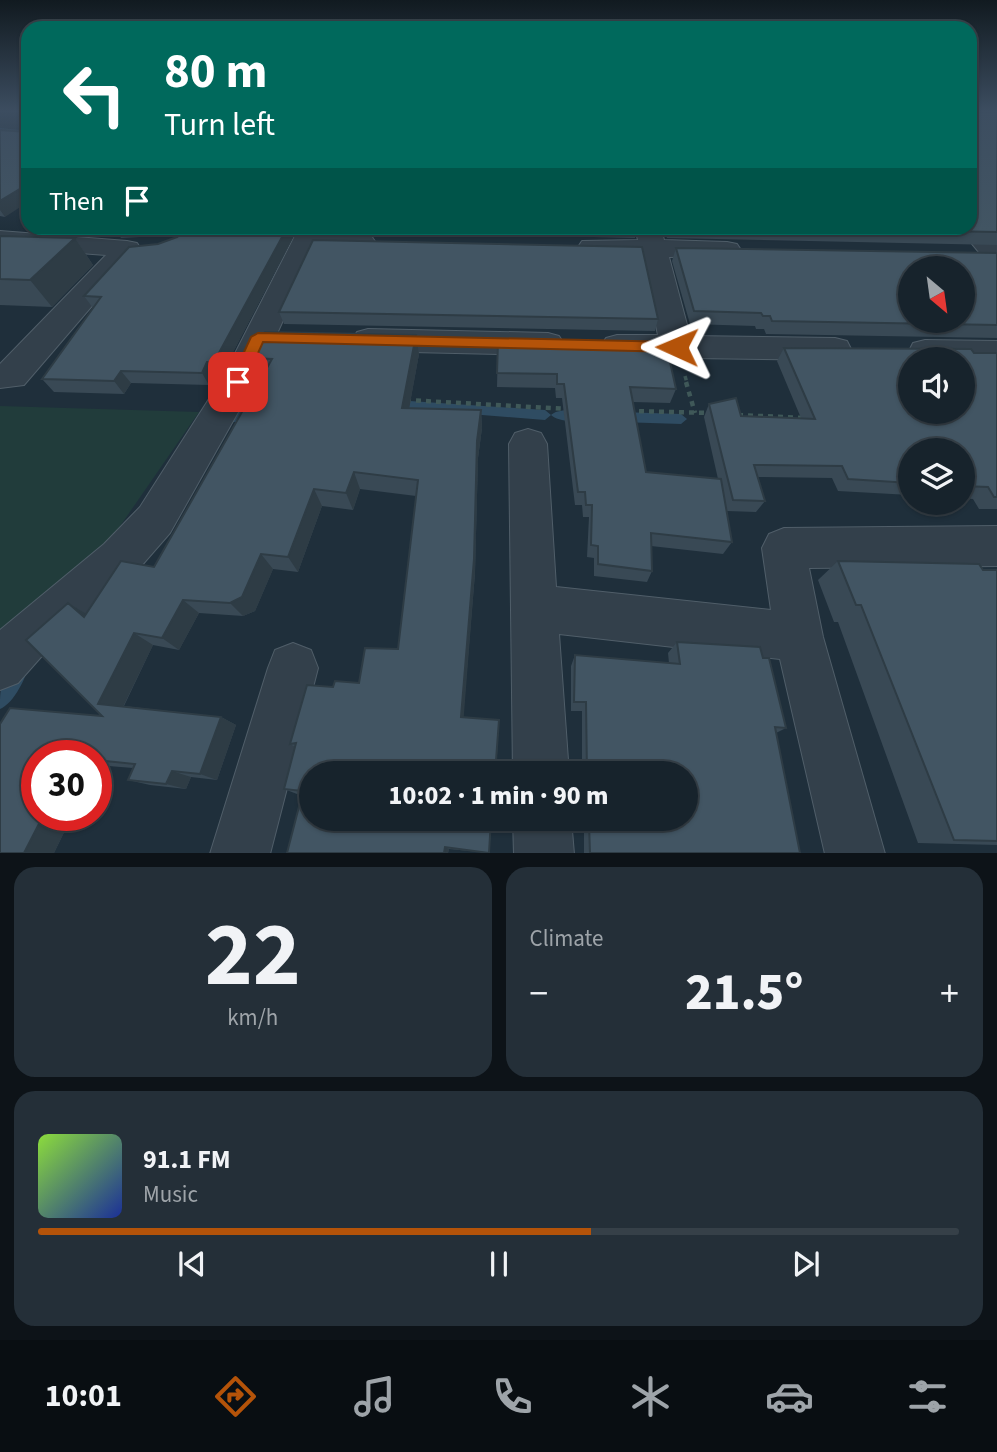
<!DOCTYPE html>
<meta charset="utf-8">
<style>
body{margin:0;font-family:"Source Sans 3",sans-serif;background:#242f38;color:#f1f3f6;height:100vh;display:flex;flex-direction:column;font-size:26px;white-space:nowrap}
*{box-sizing:border-box;margin:0}
p{font-size:23px;color:#9ea4a9}
.icon{flex:none;width:38px;height:38px;fill:none;stroke:currentColor;stroke-width:2;stroke-linecap:round;stroke-linejoin:round}
.map{position:relative;height:853px;overflow:hidden}
.details{display:flex;flex-direction:column;gap:14px;padding:14px;background:#0d1318;flex:1}
.details>*{flex:none}
.guide{position:absolute;left:21px;top:21px;width:956px;height:214px;border-radius:21px;box-shadow:0 2px 5px #0004,0 0 0 2px #364048;background:#00695c;color:#fff;overflow:hidden}
.needle{width:46px;rotate:151deg}
.fabs{position:absolute;left:898px;top:256px;display:grid;gap:14px}
.fabs a{display:grid;place-items:center;width:77px;height:77px;border-radius:50%;background:#17232c;box-shadow:0 2px 5px #0004,0 0 0 2px #364048;font-size:35px}
.speed{position:absolute;left:21px;top:740px;display:flex;gap:14px;font-size:35px;font-weight:700;text-align:center}
.speed>*{display:grid;place-content:center;width:91px;height:91px;border-radius:50%;background:#17232c;box-shadow:0 2px 5px #0004,0 0 0 2px #364048;line-height:1}
.speed .limit{border:10px solid #d22;background:#fff;color:#111}
.pin{position:absolute;display:grid;place-items:center;width:60px;height:60px;color:#fff;margin:-30px;border-radius:14px;box-shadow:0 4px 10px #0006}
.me{position:absolute;width:77px;margin:-38px;rotate:271deg;stroke-linejoin:round;filter:drop-shadow(0 0 5px #0008)}
.turn{display:flex;align-items:center;gap:24px;height:147px;padding:0 28px;font-size:32px}
.turn .icon{width:91px;height:91px;stroke-width:2.5}
.turn b{display:block;font-size:49px;line-height:60px}
.then{display:flex;align-items:center;height:66px;padding:0 28px;background:#0003;gap:14px;font-size:26px}
.big{font-size:52px;font-weight:800;line-height:1.1}
.details .tile{flex:1;display:flex;flex-direction:column;justify-content:center;gap:10px;min-width:0;padding:0 24px;border-radius:21px;background:#242f38}
.details .dial{align-items:center;gap:0}
.dial b{font-size:91px;line-height:1}
.song{display:flex;align-items:center;gap:21px}
.cover{width:84px;height:84px;border-radius:10px;background:linear-gradient(135deg,hsl(90 70% 55%),hsl(230 70% 35%))}
.played{height:7px;border-radius:4px;background:linear-gradient(90deg,#b45309 60%,#364048 60%)}
.keys{display:flex;justify-content:space-around;direction:ltr}
.heat{display:flex;justify-content:space-between;align-items:center;font-size:38px;direction:ltr}
.details .tiles{flex:1;display:grid;gap:14px;grid-template-columns:1fr 1fr}
.tile:last-child{grid-column:span 2}
.trip{position:absolute;left:299px;top:761px;width:399px;height:70px;border-radius:35px;background:#17232c;box-shadow:0 2px 5px #0004,0 0 0 2px #364048;font-weight:800;line-height:70px;text-align:center}
.menu{display:flex;height:112px;justify-content:space-around;align-items:center;background:#090e12;color:#9ea4a9}
.menu .icon{width:49px;height:49px}
.menu .active{color:#b45309}
.menu b{font-size:32px;color:#f1f3f6}
.map>svg:first-child{display:block}
.green{fill:#213c3b}
.lines{fill:none;stroke-linecap:round;stroke-linejoin:round}
.stream{fill:#2f4c62;fill-rule:evenodd}
.minor-casing{stroke:#505e69;stroke-width:2}
.path-far1{stroke:#3f5858;stroke-width:3.5;stroke-dasharray:4.5 4.5;stroke-linecap:butt}
.path{stroke:#3f5858;stroke-width:4.5;stroke-dasharray:5 5;stroke-linecap:butt}
.minor{fill:#33404b;fill-rule:evenodd}
.wall{fill:#394955}
.shaded-wall{fill:#2e3c45}
.building{fill:#425563;stroke:#2e3c45;stroke-width:2;fill-rule:evenodd}
.route{fill:#b45309;stroke:#753606;stroke-width:2}
</style>
<div class="map">
<svg width="997" height="854" viewBox="0 0 997 854">
<rect width="100%" height="100%" fill="#1f2f3b"/>
<path class="green" d="M0 406 199 412 107 545 0 635Z"/>
<g class="lines">
<path class="stream" d="M0 128 28 131V135L0 132Z
M266 388 272 392 270 395 258 398 236 422H228L226 419 228 416 250 392Z
M395 400 545 410 551 415C558 408 580 409 587 416 580 423 558 422 551 415L545 420 395 408 389 404Z
M620 412 681 414 687 419 681 424 620 422 614 417Z
M18 666 24 668 26 674C22 685 12 704 0 709 0 692 0 673 18 666Z"/>
<defs>
<path id="minor" d="M970 217 979 220 997 239V264L987 262 959 228H970Z
M299 228H325L322 234 372 237 376 243 372 249 315 250 255 382 170 533 136 572 49 648 18 683 0 690V630L104 544 140 507 223 377Z
M635 228H661L664 240 727 242 737 244 741 250 737 256 669 257 690 336 835 338 847 341 851 349 847 357 835 360 617 357 606 354 601 346 606 338 617 335H658L641 256 582 253 578 247 582 241 638 240Z
M0 231 127 241 137 243 141 249 24 385 0 388V364L106 255 0 247Z
M368 329 548 333 559 336 564 344 559 352 548 355 368 351 357 348 352 340 357 332Z
M925 340 997 341V363H962V359H913L909 351 913 343Z
M528 429 541 433 547 444 556 587 771 610 762 548 769 534 784 528 997 526V566L809 568 823 637 885 854H825L780 659 559 634 569 774H513L509 444 515 433Z
M293 643 311 650 318 668 270 854H210L268 668 275 650Z
M513 819H571L574 854H514Z"/>
</defs>
<use href="#minor" class="minor-casing"/>
<path class="path-far1" d="M685 376 687 383"/>
<path class="path" d="M686 382 695 413
M406 400 568 409
M629 411 711 413
M738 415 806 418"/>
<use href="#minor" class="minor"/>
</g>
<path class="wall" d="M997 112V245L667 238 662 228H970Z
M0 130 5 217 0 216Z
M115 228H174L159 236 121 238Z
M190 228H298L221 375H214L209 385 131 383 124 394 54 392 42 379 93 308 84 296 158 244 177 237Z
M325 228H637L635 238 326 231Z
M0 236 75 238 93 265 52 307 0 305Z
M676 248 997 253V338L766 334 764 329H756L755 326 690 324 672 261Z
M279 312 658 319 655 331 284 324Z
M265 332 416 335 419 354 409 408 481 410 482 428 478 458 475 573 463 717 499 720 496 774H312V819H492L489 853 449 849 448 853H287L302 794H297L284 789 295 747 290 744 307 685 333 687 335 681 359 683 365 648 398 649 416 496 360 489 353 510 322 506 298 572 273 569 255 611 243 616 199 613 179 650 153 645 124 706 221 717 236 725 217 780 191 777 186 789 150 785 128 780 133 768 96 765V756H37V816H72L54 853H0V724L10 708 102 716 26 640 68 603 86 614 121 561 154 567 262 377H260L251 358Z
M498 341 676 389 670 403 633 402 646 472 718 479 704 417 709 404 741 416 801 418 777 361 784 348 997 353V509H979L973 499 962 498V450H910V495L838 491 832 478 758 477 765 501 756 512 727 511 732 542 723 554 651 546 652 571 647 582 594 576V558L587 557 589 517H583L582 505H575L562 398H556L555 388 497 387Z
M838 561 997 570V845L918 843 838 622H834L818 580Z
M677 642 786 728 776 733 800 853H584V827L574 826V819H686V774H582V711H571V666L575 655 669 663 668 653Z"/>
<path class="shaded-wall" d="M28 184V202L5 217 0 210V201Z
M154 228H174L159 236Z
M287 228H298L221 375 214 362Z
M75 238 93 265 52 307 30 280Z
M416 335 419 354 406 426 402 408Z
M207 362 214 375 209 385 202 373Z
M121 371 131 383 124 394 114 381Z
M481 410 482 428 478 458 475 573 463 726 461 717 477 441Z
M354 472 360 489 353 510 346 493Z
M314 489 322 506 298 572 288 557Z
M261 554 273 569 255 611 243 616 230 603Z
M183 600 199 613 179 650 162 638Z
M68 603 90 616 84 617Z
M134 633 153 645 120 713 98 704Z
M221 717 236 725 217 780 200 774Z
M172 771 191 777 186 789 166 784Z
M43 816H72L54 853H24Z
M445 847 449 849 448 853H444Z"/>
<path class="building" d="M970 112H997V232L767 228H970Z
M0 130 28 132V184L0 201Z
M190 228H287L214 362H207L202 373 121 371 114 381 42 379 101 297 84 296 129 247 158 244 177 237Z
M0 236 75 238 30 280 0 279Z
M313 240 642 247 658 319 279 312Z
M676 248 997 253V325L772 321 770 316H763L761 313 694 311ZM910 268H962V320H910Z
M265 332 416 335 402 408 481 410 477 441 474 559 461 717 499 720 495 774H312V819H491L489 853 445 847 444 853H287L303 791 284 789 296 743 290 744 307 685 333 687 335 681 359 683 365 648 398 649 418 480 354 472 346 493 314 489 288 557 261 554 242 597 230 603 183 600 162 638 134 633 98 704 221 717 200 774 172 771 166 784 128 780 135 764 96 760V756H37V816H43L24 853H0V724L10 708 102 716 26 640 68 603 84 617 121 561 154 567 272 359 251 358Z
M498 341 666 344 676 389 630 387 646 472 721 479 732 542 651 533 652 571 598 564V546L591 545 592 505H586L585 492H578L564 384H557V374L497 373Z
M784 348 971 349 974 353H997V497H994L988 487 962 486V450H910V483L848 479 842 466 754 465 765 501 733 500 709 404 736 398 741 416 815 419ZM910 359H962V411H910Z
M838 561 979 564 983 570H997V841L954 840 861 605H856Z
M677 642 760 647 763 658H769L786 728 775 727 800 853H590L589 824 579 823V819H686V774H587L586 702H574L575 655 680 664Z"/>
<linearGradient id="sky" x2="0" y2="1"><stop stop-color="#111a20"/><stop offset="0.48" stop-color="#3c4d60"/><stop offset="1" stop-color="#3c4d60" stop-opacity="0"/></linearGradient>
<rect width="997" height="231" fill="url(#sky)"/>
<path class="route" d="M258 333 677 342 684 347 677 352 263 342 243 386H232L230 382 251 337Z"/>
</svg>
<div class="fabs">
<a><svg class="needle" viewBox="-14 -14 28 28"><path d="M0-13l5 13h-10z" fill="#e53935"/><path d="M0 13l5-13h-10z" fill="#9ea4a9"/></svg></a>
<a><svg class="icon" aria-label="sound" viewBox="0 0 24 24"><path d="M4 9h4l5-4v14l-5-4H4zM17 9q2 3 0 6"/></svg></a>
<a><svg class="icon" aria-label="layers" viewBox="0 0 24 24"><path d="M12 4l9 5-9 5-9-5zM3 14l9 5 9-5"/></svg></a>
</div>
<div class="speed"><div class="limit">30</div></div>
<div class="pin" style="left:238px;top:382px;background:#d93025"><svg class="icon" aria-label="arrive" viewBox="0 0 24 24"><path d="M6 21V4h12l-3 4 3 4H6"/></svg></div>
<svg class="me" style="left:677px;top:347px" viewBox="-20 -20 40 40"><path d="M0-17L14 15 0 8-14 15z" fill="#b45309" stroke="#fff" stroke-width="4"/></svg>
<div class="trip">10:02 · 1 min · 90 m</div>
<div class="guide">
<div class="turn"><svg class="icon" aria-label="left" viewBox="0 0 24 24"><path d="M17 20v-9H6M10 6l-5 5 5 5"/></svg><div><b>80 m</b>Turn left</div></div>
<div class="then">Then<svg class="icon" aria-label="arrive" viewBox="0 0 24 24"><path d="M6 21V4h12l-3 4 3 4H6"/></svg></div>
</div>
</div>
<section class="details">
<div class="tiles">
<div class="tile dial"><b>22</b><p>km/h</p></div>
<div class="tile"><p>Climate</p>
<div class="heat"><a>−</a><b class="big">21.5°</b><a>+</a></div>
</div>
<div class="tile">
<div class="song"><i class="cover"></i><div><b>91.1 FM</b><p>Music</p></div></div>
<div class="played"></div>
<div class="keys"><svg class="icon" aria-label="previous" viewBox="0 0 24 24"><path d="M18 5L8 12l10 7zM5 5v14"/></svg><svg class="icon" aria-label="pause" viewBox="0 0 24 24"><path d="M8 5v14M16 5v14"/></svg><svg class="icon" aria-label="next" viewBox="0 0 24 24"><path d="M6 5l10 7-10 7zM19 5v14"/></svg></div>
</div>
</div>
</section>
<nav class="menu">
<b>10:01</b>
<svg class="icon active" aria-label="directions" viewBox="0 0 24 24"><path d="M12 3l9 9-9 9-9-9zM9 14v-3h6M13 9l2 2-2 2"/></svg>
<svg class="icon" aria-label="music" viewBox="0 0 24 24"><path d="M9 18V5l10-2v13"/><circle cx="6" cy="18" r="3"/><circle cx="16" cy="16" r="3"/></svg>
<svg class="icon" aria-label="phone" viewBox="0 0 24 24"><path d="M5 4h4l2 5-3 2q2 4 5 5l2-3 5 2v4C11 20 4 13 5 4z"/></svg>
<svg class="icon" aria-label="climate" viewBox="0 0 24 24"><path d="M12 3v18M4 7l16 10M4 17L20 7"/></svg>
<svg class="icon" aria-label="car" viewBox="0 0 24 24"><path d="M5 17H2v-5l4-1 3-4h7l3 4 3 1v5h-3M9 17h6M6 11h13"/><circle cx="7" cy="17" r="2"/><circle cx="17" cy="17" r="2"/></svg>
<svg class="icon" aria-label="filters" viewBox="0 0 24 24"><path d="M4 7h16M4 17h16"/><circle cx="9" cy="7" r="2"/><circle cx="15" cy="17" r="2"/></svg>
</nav>
